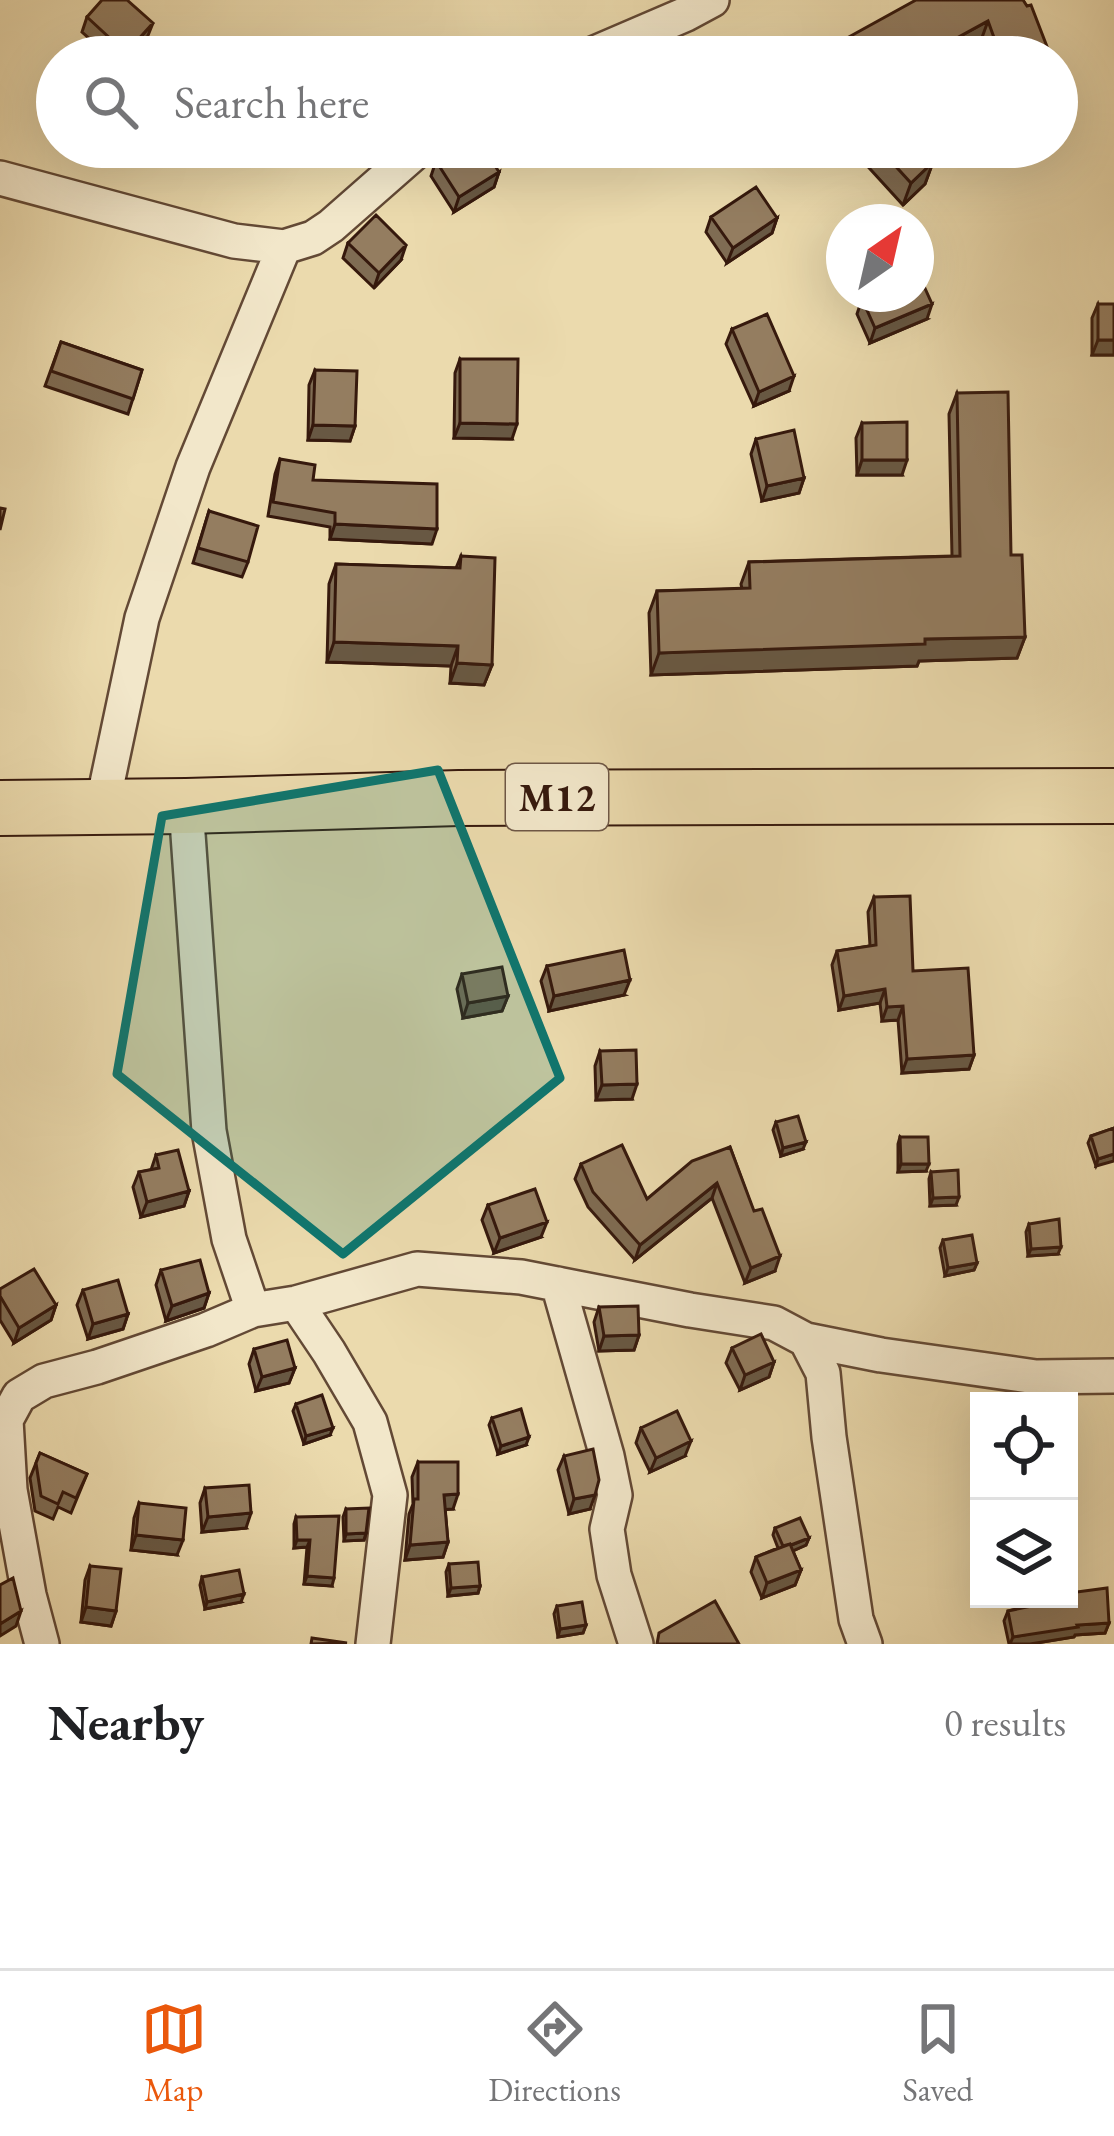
<!DOCTYPE html>
<html lang="en">
<head>
<meta charset="utf-8">
<style>
  body { margin:0; font-family:"EB Garamond",serif; background:#f2f2f2; color:#202124 }
  .controls { position:absolute; right:36px; bottom:36px; display:grid; overflow:hidden; border-radius:0px; box-shadow:0 12px 48px #0002 }
  .controls button { width:108px; height:108px; display:grid; place-items:center; padding:0; border:0; border-bottom:3px solid #e0e0e0; background:#fff; color:#202124; font:60px sans-serif }
  .compass { position:absolute; left:826px; top:204px; width:108px; height:108px; border-radius:50%; background:#fff; box-shadow:0 12px 48px #0002; rotate:34deg }
  .list { margin:0; padding:0; list-style:none }
  h2 { display:flex; justify-content:space-between; align-items:center; height:156px; margin:0; padding:0 48px; font-size:51px }
  h2 small { font-size:39px; font-weight:400; color:#757577 }
  .icon { flex:none; width:66px; height:66px; fill:none; stroke:currentColor; stroke-width:2; stroke-linecap:round; stroke-linejoin:round }
  .map { position:relative; flex:none; width:1114px; height:1644px; overflow:hidden }
  .search { position:absolute; background:#fff; box-shadow:0 12px 48px #0002; left:36px; right:36px; top:36px; height:132px; display:flex; align-items:center; gap:30px; box-sizing:border-box; padding:0 42px; border-radius:66px; color:#757577; font-size:45px }
  .sheet { height:324px; background:#fff }
  nav { display:flex; justify-content:space-around; align-items:center; box-sizing:border-box; height:168px; border-top:3px solid #e0e0e0; background:#fff; font-size:33px; color:#757577 }
  nav a { display:grid; justify-items:center; gap:6px }
  nav .on { color:#ea580c }
  .map>svg:first-child { display:block }
  .lines { fill:none; stroke-linecap:round; stroke-linejoin:round }
  .minor-casing { stroke:#634935; stroke-width:38 }
  .trunk-casing { stroke:#36190d; stroke-width:58 }
  .minor { stroke:#f2e7ca; stroke-width:33 }
  .trunk { stroke:#ebdaad; stroke-width:54 }
  .wall { fill:#7f6c53; stroke:#36190d; stroke-width:3 }
  .shaded-wall { fill:#685843; stroke:#36190d; stroke-width:3 }
  .building { fill:#947d60; stroke:#36190d; stroke-width:3 }
  .marked { fill:#0f766e; fill-opacity:0.2; stroke:#0f766e; stroke-width:9; stroke-linejoin:round }
  .labels { text-anchor:middle; dominant-baseline:central; stroke-width:9; stroke-linejoin:round; paint-order:stroke }
  .shield { fill:#f2e7ca; stroke:#6e5746; stroke-width:3 }
  .shield-label { font-size:39px; font-weight:bold; fill:#36190d }
</style>
</head>
<body>
<div class="map">
<svg width="1114" height="1644" viewBox="0 0 1114 1644">
  <rect width="100%" height="100%" fill="#ebdaad"/>
  <filter id="stains"><feTurbulence type="fractalNoise" baseFrequency=".00167" numOctaves="4"/><feColorMatrix values="0 0 0 0 .2 0 0 0 0 .09 0 0 0 0 .02 0 0 0 .5 -.17"/></filter>
  <radialGradient id="worn" r=".72"><stop offset=".6" stop-color="#630" stop-opacity="0"/><stop offset="1" stop-color="#630" stop-opacity=".3"/></radialGradient>
  <g class="lines">
    <defs>
      <path id="minor" d="M 586,57 L 686,14 L 712,0
        M 0,178 L 234,241 L 284,247 L 313,238 L 331,226 L 421,147
        M 186,806 L 209,1131 L 229,1239 L 253,1310 L 296,1303 L 417,1269 L 521,1277 L 690,1310 L 774,1323 L 806,1340 L 823,1373 L 829,1437 L 856,1619 L 865,1644
        M 102,807 L 142,618 L 193,467 L 284,247
        M 558,1284 L 607,1456 L 615,1495 L 607,1529 L 614,1575 L 636,1644
        M 296,1303 L 329,1352 L 370,1422 L 390,1495 L 373,1644
        M 806,1340 L 881,1355 L 1036,1377 L 1114,1376
        M 42,1644 L 29,1595 L 10,1490 L 6,1420 L 19,1396 L 44,1381 L 97,1367 L 206,1330 L 253,1310"/>
      <path id="trunk" d="M 0,808 L 186,806 L 459,798 L 1114,796"/>
    </defs>
    <use href="#minor" class="minor-casing"/>
    <use href="#trunk" class="trunk-casing"/>
    <use href="#minor" class="minor"/>
    <use href="#trunk" class="trunk"/>
  </g>
  <path class="wall" d="M 1023,0 L 1051,57 L 985,57 L 980,43 L 954,57 L 840,57 L 847,38 Z
    M 87,17 L 147,38 L 130,57 L 110,57 L 82,32 Z
    M 850,147 L 919,147 L 933,162 L 925,184 L 903,205 Z
    M 436,161 L 499,172 L 494,187 L 454,212 L 431,176 Z
    M 711,217 L 777,218 L 772,233 L 727,263 L 706,232 Z
    M 348,243 L 401,260 L 374,288 L 343,258 Z
    M 862,299 L 927,319 L 870,343 L 857,314 Z
    M 1098,304 L 1114,355 L 1092,355 L 1092,318 Z
    M 732,329 L 789,391 L 754,406 L 726,344 Z
    M 61,342 L 142,370 L 128,414 L 45,386 Z
    M 460,359 L 512,439 L 454,438 L 455,373 Z
    M 315,370 L 355,426 L 350,441 L 308,440 L 309,385 Z
    M 957,393 L 1011,555 L 1025,637 L 1017,658 L 919,661 L 917,666 L 651,675 L 649,613 L 657,591 L 742,589 L 741,584 L 749,562 L 952,556 L 949,414 Z
    M 862,423 L 902,475 L 857,475 L 856,438 Z
    M 756,439 L 804,478 L 799,493 L 762,501 L 751,454 Z
    M 280,459 L 313,480 L 432,544 L 330,539 L 330,527 L 268,516 L 275,474 Z
    M 209,511 L 248,562 L 242,577 L 193,563 Z
    M 461,556 L 492,665 L 484,685 L 450,683 L 451,666 L 327,662 L 329,584 L 336,564 L 456,568 Z
    M 874,897 L 913,971 L 974,1055 L 969,1069 L 902,1073 L 898,1020 L 882,1021 L 880,1003 L 839,1010 L 832,965 L 837,951 L 870,946 L 868,912 Z
    M 547,966 L 624,995 L 549,1011 L 541,981 Z
    M 462,974 L 508,996 L 502,1011 L 463,1018 L 457,989 Z
    M 600,1051 L 632,1099 L 596,1100 L 595,1066 Z
    M 776,1122 L 803,1149 L 781,1156 L 773,1130 Z
    M 1114,1128 L 1096,1166 L 1088,1143 L 1091,1136 Z
    M 900,1137 L 926,1171 L 898,1172 L 898,1144 Z
    M 730,1147 L 775,1271 L 745,1283 L 712,1198 L 635,1260 L 588,1207 L 575,1179 L 581,1164 L 647,1199 Z
    M 156,1155 L 189,1191 L 184,1206 L 141,1217 L 133,1187 L 139,1172 L 151,1170 Z
    M 931,1172 L 956,1205 L 930,1206 L 929,1179 Z
    M 488,1205 L 541,1237 L 494,1253 L 482,1220 Z
    M 1029,1224 L 1058,1254 L 1028,1256 L 1026,1232 Z
    M 943,1240 L 977,1263 L 974,1270 L 945,1276 L 940,1248 Z
    M 161,1270 L 209,1293 L 204,1308 L 166,1321 L 156,1285 Z
    M 0,1289 L 56,1305 L 51,1320 L 14,1343 L 0,1320 Z
    M 83,1290 L 128,1314 L 123,1329 L 88,1339 L 77,1305 Z
    M 599,1307 L 639,1335 L 634,1350 L 599,1351 L 594,1322 Z
    M 732,1348 L 774,1362 L 769,1377 L 740,1390 L 726,1363 Z
    M 254,1349 L 295,1368 L 289,1383 L 256,1391 L 249,1364 Z
    M 296,1404 L 330,1435 L 304,1444 L 293,1411 Z
    M 492,1418 L 526,1445 L 498,1454 L 489,1425 Z
    M 641,1428 L 685,1456 L 650,1472 L 636,1443 Z
    M 40,1453 L 87,1474 L 71,1513 L 58,1507 L 53,1519 L 35,1511 L 30,1478 Z
    M 564,1456 L 590,1509 L 569,1514 L 558,1470 Z
    M 418,1462 L 453,1509 L 445,1509 L 448,1542 L 443,1557 L 405,1560 L 409,1514 L 413,1504 L 412,1477 Z
    M 205,1488 L 246,1528 L 202,1532 L 200,1503 Z
    M 139,1503 L 177,1555 L 131,1550 L 134,1518 Z
    M 346,1509 L 366,1533 L 364,1540 L 344,1541 L 343,1517 Z
    M 296,1517 L 332,1586 L 304,1584 L 307,1547 L 294,1548 L 294,1524 Z
    M 775,1528 L 809,1538 L 806,1545 L 793,1551 L 801,1570 L 795,1585 L 762,1598 L 751,1572 L 756,1557 L 778,1548 L 773,1535 Z
    M 449,1564 L 480,1586 L 478,1593 L 448,1596 L 446,1572 Z
    M 90,1566 L 116,1611 L 111,1626 L 81,1622 L 85,1580 Z
    M 202,1577 L 241,1602 L 205,1609 L 200,1585 Z
    M 1043,1599 L 1069,1599 L 1109,1623 L 1105,1633 L 1075,1635 L 1074,1637 L 1030,1644 L 1009,1644 L 1004,1621 L 1008,1611 L 1041,1604 Z
    M 557,1606 L 586,1625 L 583,1633 L 558,1637 L 554,1614 Z"/>
  <path class="shaded-wall" d="M 988,21 L 980,43 L 954,57 L 922,57 Z
    M 153,23 L 147,38 L 130,57 L 125,57 L 126,53 Z
    M 933,162 L 925,184 L 903,205 L 911,183 Z
    M 499,172 L 494,187 L 454,212 L 459,197 Z
    M 777,218 L 772,233 L 727,263 L 733,248 Z
    M 406,245 L 401,260 L 374,288 L 379,273 Z
    M 932,304 L 927,319 L 870,343 L 875,328 Z
    M 1098,340 L 1114,340 L 1114,355 L 1092,355 Z
    M 794,376 L 789,391 L 754,406 L 759,392 Z
    M 460,423 L 517,424 L 512,439 L 454,438 Z
    M 313,425 L 355,426 L 350,441 L 308,440 Z
    M 862,460 L 907,460 L 902,475 L 857,475 Z
    M 804,478 L 799,493 L 762,501 L 767,486 Z
    M 335,524 L 437,529 L 432,544 L 330,539 Z
    M 1025,637 L 1017,658 L 919,661 L 917,666 L 651,675 L 659,653 L 925,639 Z
    M 334,642 L 458,646 L 451,666 L 327,662 Z
    M 457,663 L 492,665 L 484,685 L 450,683 Z
    M 630,980 L 624,995 L 549,1011 L 554,996 Z
    M 885,989 L 880,1003 L 839,1010 L 844,996 Z
    M 508,996 L 502,1011 L 463,1018 L 468,1003 Z
    M 903,1006 L 898,1020 L 882,1021 L 887,1007 Z
    M 974,1055 L 969,1069 L 902,1073 L 907,1059 Z
    M 637,1084 L 632,1099 L 596,1100 L 602,1085 Z
    M 806,1142 L 803,1149 L 781,1156 L 783,1148 Z
    M 1114,1154 L 1114,1161 L 1096,1166 L 1098,1159 Z
    M 901,1164 L 929,1164 L 926,1171 L 898,1172 Z
    M 717,1183 L 712,1198 L 635,1260 L 640,1245 Z
    M 189,1191 L 184,1206 L 141,1217 L 147,1202 Z
    M 959,1197 L 956,1205 L 930,1206 L 933,1198 Z
    M 547,1222 L 541,1237 L 494,1253 L 500,1238 Z
    M 1061,1247 L 1058,1254 L 1028,1256 L 1031,1249 Z
    M 780,1256 L 775,1271 L 745,1283 L 751,1268 Z
    M 977,1263 L 974,1270 L 945,1276 L 948,1268 Z
    M 209,1293 L 204,1308 L 166,1321 L 172,1306 Z
    M 56,1305 L 51,1320 L 14,1343 L 19,1328 Z
    M 128,1314 L 123,1329 L 88,1339 L 93,1324 Z
    M 639,1335 L 634,1350 L 599,1351 L 604,1336 Z
    M 774,1362 L 769,1377 L 740,1390 L 745,1375 Z
    M 295,1368 L 289,1383 L 256,1391 L 262,1377 Z
    M 333,1428 L 330,1435 L 304,1444 L 306,1436 Z
    M 529,1437 L 526,1445 L 498,1454 L 501,1446 Z
    M 691,1441 L 685,1456 L 650,1472 L 656,1458 Z
    M 458,1494 L 453,1509 L 438,1510 L 444,1495 Z
    M 595,1495 L 590,1509 L 569,1514 L 574,1499 Z
    M 251,1513 L 246,1528 L 202,1532 L 208,1517 Z
    M 366,1533 L 364,1540 L 344,1541 L 346,1534 Z
    M 136,1535 L 183,1540 L 177,1555 L 131,1550 Z
    M 809,1538 L 806,1545 L 781,1556 L 784,1548 Z
    M 297,1540 L 310,1540 L 307,1547 L 294,1548 Z
    M 448,1542 L 443,1557 L 405,1560 L 410,1545 Z
    M 801,1570 L 795,1585 L 762,1598 L 767,1583 Z
    M 307,1576 L 334,1578 L 332,1586 L 304,1584 Z
    M 480,1586 L 478,1593 L 448,1596 L 451,1588 Z
    M 244,1594 L 241,1602 L 205,1609 L 207,1602 Z
    M 86,1607 L 116,1611 L 111,1626 L 81,1622 Z
    M 21,1611 L 16,1626 L 0,1636 L 0,1624 Z
    M 1109,1623 L 1105,1633 L 1075,1635 L 1074,1637 L 1030,1644 L 1010,1644 L 1013,1637 L 1077,1625 Z
    M 586,1625 L 583,1633 L 558,1637 L 560,1629 Z"/>
  <path class="building" d="M 102,0 L 127,0 L 153,23 L 126,53 L 87,17 Z
    M 916,0 L 1023,0 L 1027,6 L 1031,5 L 1051,57 L 1001,57 L 988,21 L 922,57 L 858,57 L 847,38 Z
    M 298,45 L 318,57 L 291,57 Z
    M 1057,73 L 1063,89 L 1057,92 Z
    M 459,147 L 483,147 L 499,172 L 459,197 L 436,161 Z
    M 878,147 L 919,147 L 933,162 L 911,183 Z
    M 756,187 L 777,218 L 733,248 L 711,217 Z
    M 376,215 L 406,245 L 379,273 L 348,243 Z
    M 919,275 L 932,304 L 875,328 L 862,299 L 874,294 L 916,294 L 916,276 Z
    M 1098,304 L 1114,304 L 1114,340 L 1098,340 Z
    M 767,314 L 794,376 L 759,392 L 732,329 Z
    M 61,342 L 142,370 L 133,399 L 51,371 Z
    M 460,359 L 518,359 L 517,424 L 460,423 Z
    M 315,370 L 357,371 L 355,426 L 313,425 Z
    M 1008,392 L 1011,555 L 1022,555 L 1025,637 L 925,639 L 925,644 L 659,653 L 657,591 L 750,588 L 749,562 L 960,556 L 957,393 Z
    M 907,422 L 907,460 L 862,460 L 862,423 Z
    M 794,430 L 804,478 L 767,486 L 756,439 Z
    M 280,459 L 315,465 L 313,480 L 437,484 L 437,529 L 335,524 L 335,513 L 273,502 Z
    M 0,508 L 5,509 L 0,530 Z
    M 209,511 L 258,526 L 248,562 L 198,548 Z
    M 461,556 L 495,558 L 492,665 L 457,663 L 458,646 L 334,642 L 336,564 L 460,568 Z
    M 910,896 L 913,971 L 968,968 L 974,1055 L 907,1059 L 903,1006 L 887,1007 L 885,989 L 844,996 L 837,951 L 876,945 L 874,897 Z
    M 624,950 L 630,980 L 554,996 L 547,966 Z
    M 502,967 L 508,996 L 468,1003 L 462,974 Z
    M 636,1050 L 637,1084 L 602,1085 L 600,1051 Z
    M 798,1116 L 806,1142 L 783,1148 L 776,1122 Z
    M 1114,1128 L 1114,1154 L 1098,1159 L 1091,1136 Z
    M 900,1137 L 928,1137 L 929,1164 L 901,1164 Z
    M 622,1145 L 647,1199 L 692,1161 L 730,1147 L 754,1211 L 762,1209 L 780,1256 L 751,1268 L 717,1183 L 640,1245 L 593,1192 L 581,1164 Z
    M 178,1150 L 189,1191 L 147,1202 L 139,1172 L 159,1168 L 156,1155 Z
    M 958,1170 L 959,1197 L 933,1198 L 931,1172 Z
    M 535,1189 L 547,1222 L 500,1238 L 488,1205 Z
    M 1059,1219 L 1061,1247 L 1031,1249 L 1029,1224 Z
    M 972,1235 L 977,1263 L 948,1268 L 943,1240 Z
    M 200,1260 L 209,1293 L 172,1306 L 161,1270 Z
    M 34,1269 L 56,1305 L 19,1328 L 0,1296 L 0,1289 Z
    M 118,1280 L 128,1314 L 93,1324 L 83,1290 Z
    M 638,1306 L 639,1335 L 604,1336 L 599,1307 Z
    M 761,1334 L 774,1362 L 745,1375 L 732,1348 Z
    M 287,1340 L 295,1368 L 262,1377 L 254,1349 Z
    M 322,1395 L 333,1428 L 306,1436 L 296,1404 Z
    M 521,1409 L 529,1437 L 501,1446 L 492,1418 Z
    M 677,1411 L 691,1441 L 656,1458 L 641,1428 Z
    M 593,1449 L 599,1480 L 595,1495 L 574,1499 L 564,1456 Z
    M 40,1453 L 87,1474 L 76,1498 L 63,1492 L 58,1504 L 41,1496 L 36,1463 Z
    M 418,1462 L 458,1462 L 458,1494 L 444,1495 L 448,1542 L 410,1545 L 414,1499 L 418,1499 Z
    M 249,1485 L 251,1513 L 208,1517 L 205,1488 Z
    M 139,1503 L 186,1508 L 183,1540 L 136,1535 Z
    M 369,1508 L 366,1533 L 346,1534 L 346,1509 Z
    M 339,1516 L 334,1578 L 307,1576 L 310,1540 L 297,1540 L 296,1517 Z
    M 800,1518 L 809,1538 L 791,1545 L 790,1544 L 783,1546 L 775,1528 Z
    M 790,1544 L 801,1570 L 767,1583 L 756,1557 Z
    M 478,1562 L 480,1586 L 451,1588 L 449,1564 Z
    M 90,1566 L 121,1569 L 116,1611 L 86,1607 Z
    M 239,1570 L 244,1594 L 207,1602 L 202,1577 Z
    M 13,1578 L 21,1611 L 0,1624 L 0,1585 Z
    M 1107,1588 L 1109,1623 L 1077,1625 L 1078,1627 L 1013,1637 L 1008,1611 L 1046,1603 L 1045,1599 L 1069,1599 L 1069,1593 Z
    M 715,1601 L 739,1644 L 657,1644 L 659,1633 Z
    M 582,1602 L 586,1625 L 560,1629 L 557,1606 Z
    M 312,1638 L 347,1643 L 311,1644 Z"/>
  <path class="marked" d="M 438,770 L 560,1078 L 343,1254 L 117,1074 L 162,816 Z"/>
  <g class="labels">
    <rect class="shield" x="506" y="764" width="102" height="66" rx="9"/>
    <g class="shield-label">
      <text x="557" y="797">M12</text>
    </g>
  </g>
  <rect width="100%" height="100%" filter="url(#stains)"/>
  <rect width="100%" height="100%" fill="url(#worn)"/>
</svg>
<div class="controls">
<button><svg class="icon" aria-label="locate" viewBox="0 0 24 24"><circle cx="12" cy="12" r="6"/><path d="M12 2v4M12 18v4M2 12h4M18 12h4"/></svg></button>
<button><svg class="icon" aria-label="layers" viewBox="0 0 24 24"><path d="M12 4l9 5-9 5-9-5zM3 14l9 5 9-5"/></svg></button>
</div>
<svg class="compass" viewBox="-18 -18 36 36"><path d="M0-13l5 13h-10z" fill="#e53935"/><path d="M0 13l5-13h-10z" fill="#757577"/></svg>
<div class="search"><svg class="icon" aria-label="search" viewBox="0 0 24 24"><circle cx="10" cy="10" r="6"/><path d="M15 15l6 6"/></svg>Search here</div>
</div>
<section class="sheet">
<h2>Nearby<small>0 results</small></h2>
<ul class="list">
</ul>
</section>
<nav>
<a class="on"><svg class="icon" aria-label="map" viewBox="0 0 24 24"><path d="M3 6l6-2 6 2 6-2v14l-6 2-6-2-6 2zM9 4v14M15 6v14"/></svg>Map</a>
<a><svg class="icon" aria-label="directions" viewBox="0 0 24 24"><path d="M12 3l9 9-9 9-9-9zM9 14v-3h6M13 9l2 2-2 2"/></svg>Directions</a>
<a><svg class="icon" aria-label="saved" viewBox="0 0 24 24"><path d="M7 4h10v16l-5-4-5 4z"/></svg>Saved</a>
</nav>
</body>
</html>
